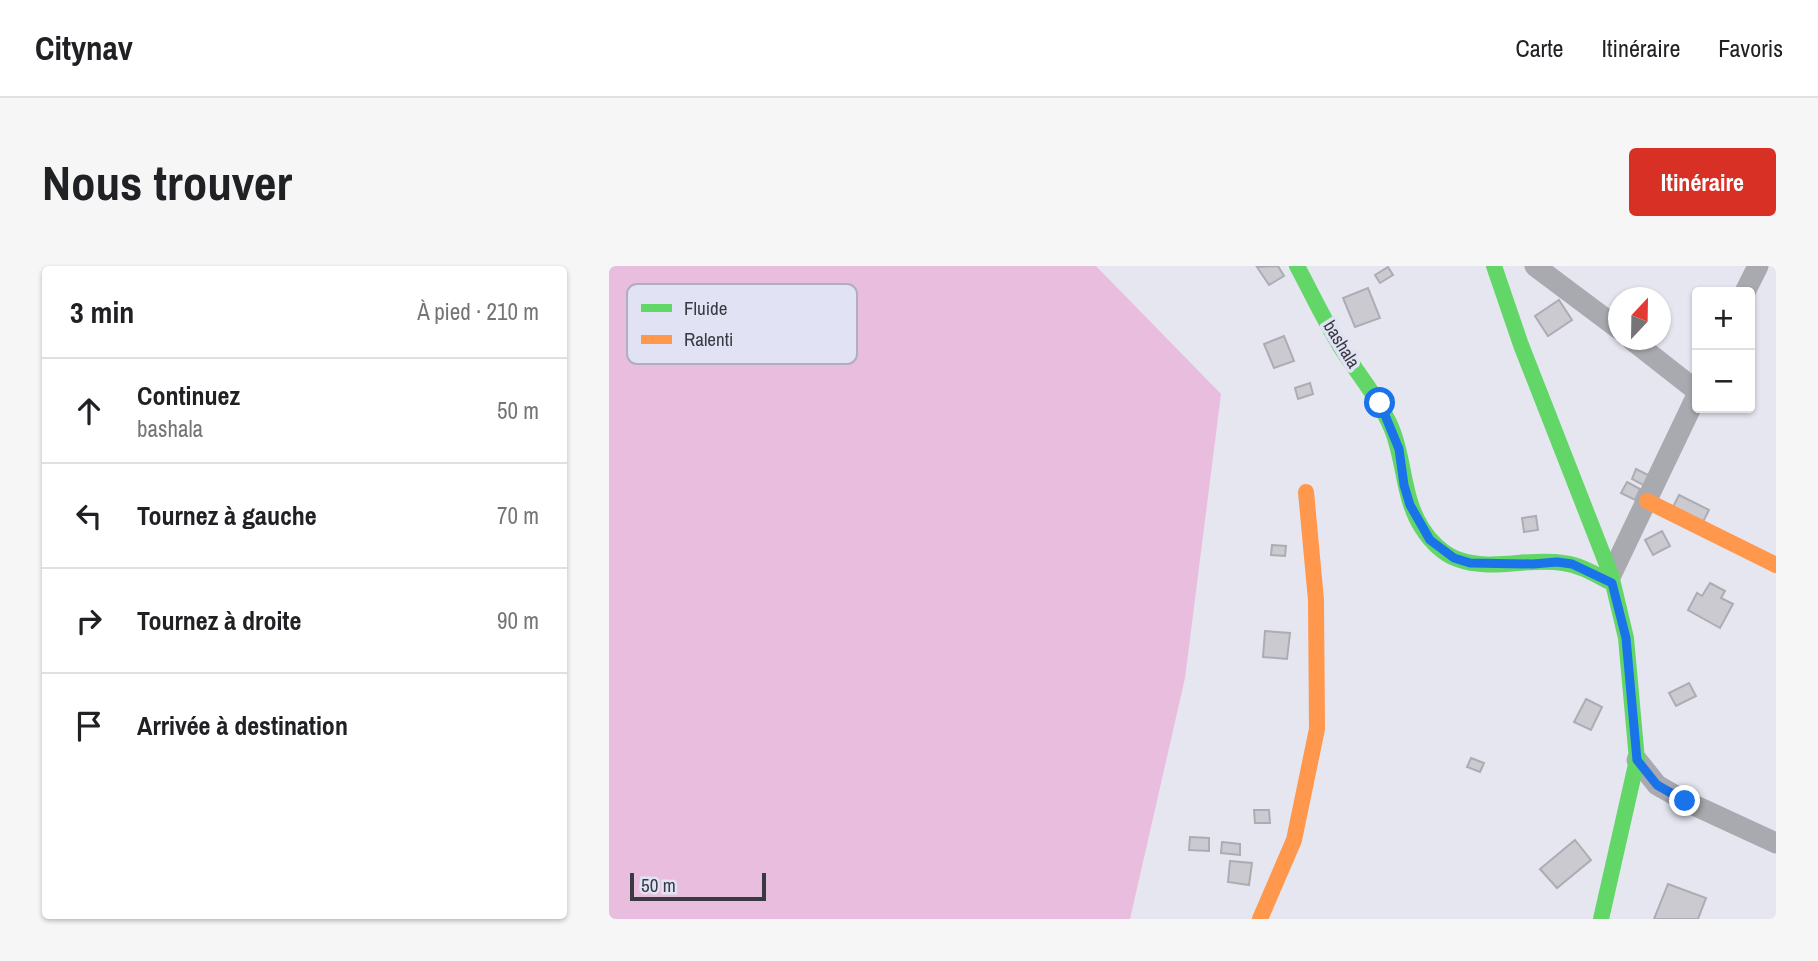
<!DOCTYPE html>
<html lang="fr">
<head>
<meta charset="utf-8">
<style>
  body { margin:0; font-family:"Archivo Narrow",sans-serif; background:#f6f6f6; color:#202124 }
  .controls { position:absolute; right:21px; top:21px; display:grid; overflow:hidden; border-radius:7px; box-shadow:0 2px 5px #0004 }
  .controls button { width:63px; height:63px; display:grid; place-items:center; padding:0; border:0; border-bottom:2px solid #e0e0e0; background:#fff; color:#202124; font:35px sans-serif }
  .compass { position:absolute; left:999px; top:21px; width:63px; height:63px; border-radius:50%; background:#fff; box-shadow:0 2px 5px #0004; rotate:22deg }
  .scale { position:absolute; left:21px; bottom:18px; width:136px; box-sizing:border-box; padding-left:7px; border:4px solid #393a41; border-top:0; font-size:19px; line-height:24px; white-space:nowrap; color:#393a41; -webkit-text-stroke:5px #e1e3f4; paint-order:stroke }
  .stop { position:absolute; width:21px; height:21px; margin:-16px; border:5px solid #1a73e8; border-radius:50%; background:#fff }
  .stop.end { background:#1a73e8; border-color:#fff; box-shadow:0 2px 7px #0008 }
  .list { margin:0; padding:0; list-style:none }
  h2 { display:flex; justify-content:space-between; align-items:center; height:91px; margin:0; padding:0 28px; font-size:30px }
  h2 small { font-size:23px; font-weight:400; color:#757577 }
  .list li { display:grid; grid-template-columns:46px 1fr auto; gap:21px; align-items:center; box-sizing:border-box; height:105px; padding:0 28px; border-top:2px solid #e0e0e0 }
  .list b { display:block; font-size:26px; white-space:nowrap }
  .list p { margin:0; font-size:23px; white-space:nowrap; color:#757577 }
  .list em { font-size:23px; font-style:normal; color:#757577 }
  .icon { flex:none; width:38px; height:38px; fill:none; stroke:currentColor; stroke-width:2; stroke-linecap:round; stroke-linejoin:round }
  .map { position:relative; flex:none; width:1167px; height:653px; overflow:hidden; border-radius:7px }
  header { display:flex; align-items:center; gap:42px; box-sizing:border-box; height:98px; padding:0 35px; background:#fff; border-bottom:2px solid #e0e0e0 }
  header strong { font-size:33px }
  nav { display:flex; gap:38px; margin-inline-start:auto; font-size:24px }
  .intro { display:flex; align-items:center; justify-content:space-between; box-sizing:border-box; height:168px; padding:0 42px }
  h1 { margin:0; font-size:49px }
  .button { padding:18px 32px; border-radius:7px; background:#d93025; color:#fff; font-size:24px; font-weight:700 }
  main { display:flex; gap:42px; padding:0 42px }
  aside { flex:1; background:#fff; border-radius:7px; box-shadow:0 2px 5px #0004 }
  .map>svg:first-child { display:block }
  .green { fill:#e9bddd }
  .building { fill:#cbcad1; stroke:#adacb3; stroke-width:2 }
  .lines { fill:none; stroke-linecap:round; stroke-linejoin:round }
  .street { stroke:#a9aaaf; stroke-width:21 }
  .fast { stroke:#63d668; stroke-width:16 }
  .slow { stroke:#ff974d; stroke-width:16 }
  .route { stroke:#1a73e8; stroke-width:9 }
  .labels { text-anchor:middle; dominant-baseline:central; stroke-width:7; stroke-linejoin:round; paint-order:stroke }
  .street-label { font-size:18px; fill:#393a41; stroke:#e1e3f4 }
  .key { fill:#e1e3f4; stroke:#afb0be; stroke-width:2 }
  .key-label { font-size:19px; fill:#393a41 }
</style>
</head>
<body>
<header>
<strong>Citynav</strong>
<nav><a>Carte</a><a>Itinéraire</a><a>Favoris</a></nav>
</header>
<div class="intro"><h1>Nous trouver</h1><a class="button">Itinéraire</a></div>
<main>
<aside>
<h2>3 min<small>À pied · 210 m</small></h2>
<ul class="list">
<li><svg class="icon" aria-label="ahead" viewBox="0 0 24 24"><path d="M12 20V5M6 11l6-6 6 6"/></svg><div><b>Continuez</b><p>bashala</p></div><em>50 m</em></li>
<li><svg class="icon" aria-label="left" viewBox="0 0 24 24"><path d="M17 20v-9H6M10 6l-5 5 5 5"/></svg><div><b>Tournez à gauche</b></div><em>70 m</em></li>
<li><svg class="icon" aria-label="right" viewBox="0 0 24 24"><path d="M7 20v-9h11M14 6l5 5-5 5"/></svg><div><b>Tournez à droite</b></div><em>90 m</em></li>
<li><svg class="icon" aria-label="arrive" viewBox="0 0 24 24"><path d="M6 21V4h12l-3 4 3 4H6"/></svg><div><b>Arrivée à destination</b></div></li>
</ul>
</aside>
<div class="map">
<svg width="1167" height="653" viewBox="0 0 1167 653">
  <rect width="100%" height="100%" fill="#e5e6f0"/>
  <path class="green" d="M 0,0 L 487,0 L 612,128 L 576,412 L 521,653 L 0,653 Z"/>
  <path class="building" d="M 669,0 L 675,10 L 660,19 L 648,1 Z
    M 779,1 L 784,9 L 771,17 L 766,9 Z
    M 759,22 L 771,52 L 746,61 L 734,32 Z
    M 950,34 L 963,54 L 939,70 L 926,50 Z
    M 675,70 L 685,95 L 665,102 L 655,78 Z
    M 701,117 L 704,128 L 689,133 L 686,122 Z
    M 1027,203 L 1043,211 L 1038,221 L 1023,213 Z
    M 1018,216 L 1031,223 L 1026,234 L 1012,227 Z
    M 1070,229 L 1100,244 L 1094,256 L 1064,241 Z
    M 927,250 L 929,264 L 915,266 L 913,252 Z
    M 1053,265 L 1061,280 L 1044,289 L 1036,274 Z
    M 663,279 L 677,280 L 676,290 L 662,289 Z
    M 1101,317 L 1116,325 L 1112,332 L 1124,338 L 1111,362 L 1079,344 L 1088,327 L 1093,330 Z
    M 656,365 L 681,367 L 678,393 L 654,391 Z
    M 1080,417 L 1087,430 L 1067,440 L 1060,427 Z
    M 977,433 L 993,441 L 982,464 L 965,456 Z
    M 862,492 L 875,497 L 871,506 L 858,501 Z
    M 645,544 L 660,544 L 661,557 L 646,557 Z
    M 581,571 L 600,572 L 600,585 L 580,584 Z
    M 966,574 L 982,594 L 948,622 L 931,603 Z
    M 613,576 L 631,578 L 631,589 L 612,587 Z
    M 621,595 L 643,597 L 640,619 L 619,616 Z
    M 1059,618 L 1097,632 L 1089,653 L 1045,653 Z"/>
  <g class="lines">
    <path class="street" d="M 926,0 L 1010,63
      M 1136,26 L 1149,0
      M 1023,74 L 1088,125
      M 1002,309 L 1088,129
      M 1028,494 L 1048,519 L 1076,535 L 1167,577"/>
    <path class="fast" d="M 688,0 C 702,26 715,54 731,80 C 748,107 769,131 782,161 C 796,193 793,231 813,262 C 821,275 834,288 848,293 C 883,306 919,291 954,297 C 972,299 987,309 1003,317
      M 885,0 L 912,79 L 1002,309 L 1017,372 L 1028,494 L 992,653"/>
    <path class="slow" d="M 1038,235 L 1167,299
      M 651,653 L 685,574 L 708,463 L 707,334 L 697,226"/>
  </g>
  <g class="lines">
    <path class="route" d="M 771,137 L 790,183 L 795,219 L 801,239 L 821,274 L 845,292 L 861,297 L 924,298 L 948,296 L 963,298 L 1003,317 L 1017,372 L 1028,494 L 1048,519 L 1076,535"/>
  </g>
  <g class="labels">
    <g class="street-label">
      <text transform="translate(733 78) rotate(58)">bashala</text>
    </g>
  </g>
  <rect x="18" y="18" width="230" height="80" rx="10" class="key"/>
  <rect x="32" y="38" width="31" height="8" fill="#63d668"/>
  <rect x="32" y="69" width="31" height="9" fill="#ff974d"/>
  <g class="key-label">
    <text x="75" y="49">Fluide</text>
    <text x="75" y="80">Ralenti</text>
  </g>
</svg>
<div class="controls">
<button>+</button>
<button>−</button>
</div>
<svg class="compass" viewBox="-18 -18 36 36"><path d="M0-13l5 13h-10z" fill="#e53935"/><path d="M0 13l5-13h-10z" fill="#757577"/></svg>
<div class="scale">50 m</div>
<div class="stop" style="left:771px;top:137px"></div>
<div class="stop end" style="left:1076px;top:535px"></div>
</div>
</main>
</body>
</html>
